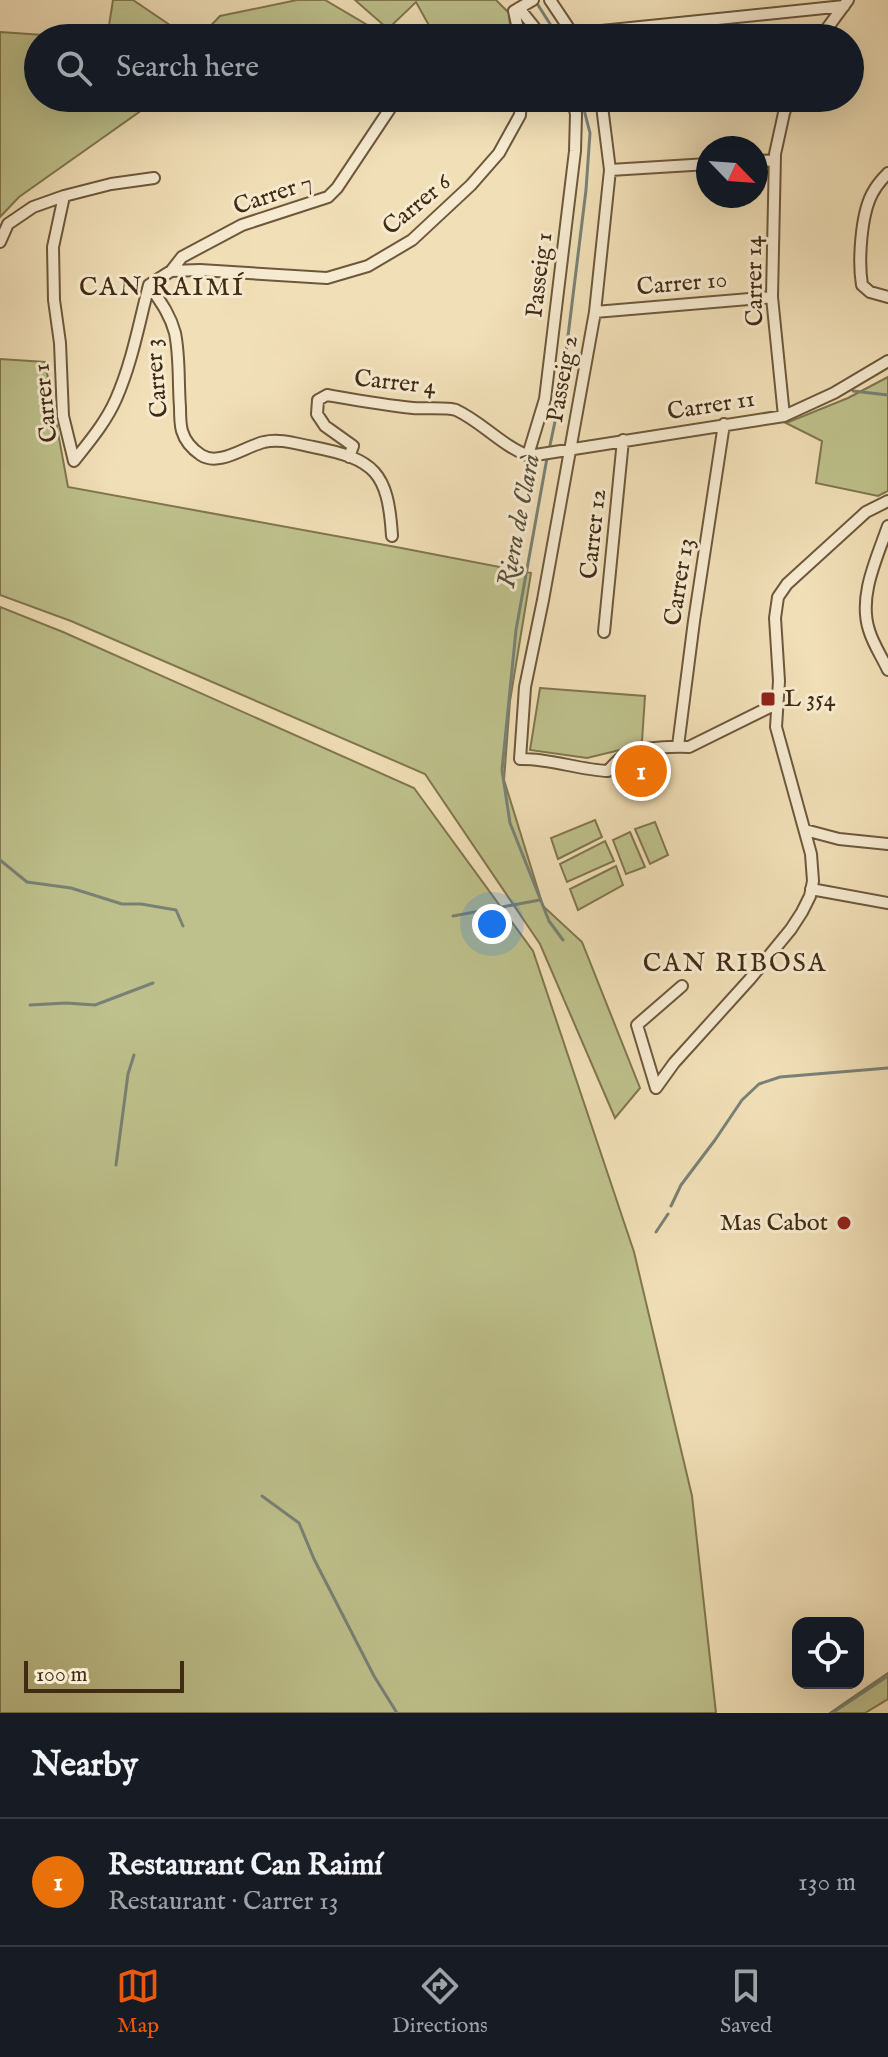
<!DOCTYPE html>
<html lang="en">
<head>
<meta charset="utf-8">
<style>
  body { margin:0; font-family:"IM FELL English",serif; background:#20242c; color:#f1f3f6 }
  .controls { position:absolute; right:24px; bottom:24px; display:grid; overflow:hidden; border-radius:16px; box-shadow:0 8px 32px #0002 }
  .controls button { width:72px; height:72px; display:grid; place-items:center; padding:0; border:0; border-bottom:2px solid #363941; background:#171b24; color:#f1f3f6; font:40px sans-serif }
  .compass { position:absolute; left:696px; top:136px; width:72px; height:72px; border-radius:50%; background:#171b24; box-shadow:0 8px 32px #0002; rotate:115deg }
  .scale { position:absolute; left:24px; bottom:20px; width:160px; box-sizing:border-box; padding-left:8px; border:4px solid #412b12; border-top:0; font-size:22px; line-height:28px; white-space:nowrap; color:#412b12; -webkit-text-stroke:6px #f6ead0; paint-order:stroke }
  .you { position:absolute; left:492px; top:924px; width:28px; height:28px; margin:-20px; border:6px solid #fff; border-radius:50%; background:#1a73e8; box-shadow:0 0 0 12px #1a73e833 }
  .badge { display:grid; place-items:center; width:52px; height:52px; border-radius:50%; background:#ea580c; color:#fff; font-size:26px; font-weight:700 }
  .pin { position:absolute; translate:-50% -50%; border:4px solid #fff; box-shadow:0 2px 8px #0006 }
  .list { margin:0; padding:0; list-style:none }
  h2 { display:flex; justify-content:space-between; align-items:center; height:104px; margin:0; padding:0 32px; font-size:34px }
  h2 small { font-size:26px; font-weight:400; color:#9ea1a6 }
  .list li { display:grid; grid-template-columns:52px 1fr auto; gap:24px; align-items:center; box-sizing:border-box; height:128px; padding:0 32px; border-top:2px solid #363941 }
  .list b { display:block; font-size:30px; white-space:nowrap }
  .list p { margin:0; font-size:26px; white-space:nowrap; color:#9ea1a6 }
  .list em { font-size:26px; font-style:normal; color:#9ea1a6 }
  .icon { flex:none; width:44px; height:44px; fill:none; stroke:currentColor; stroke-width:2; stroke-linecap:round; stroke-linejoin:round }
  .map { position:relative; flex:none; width:888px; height:1713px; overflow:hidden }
  .search { position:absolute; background:#171b24; box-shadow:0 8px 32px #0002; left:24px; right:24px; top:24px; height:88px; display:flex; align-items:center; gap:20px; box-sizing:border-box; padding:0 28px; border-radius:44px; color:#9ea1a6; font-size:30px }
  .sheet { height:232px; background:#171b24 }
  nav { display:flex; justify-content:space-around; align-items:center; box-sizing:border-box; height:112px; border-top:2px solid #363941; background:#171b24; font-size:22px; color:#9ea1a6 }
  nav a { display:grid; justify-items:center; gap:4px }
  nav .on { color:#ea580c }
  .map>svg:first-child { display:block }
  .green { fill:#bec18c; stroke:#80764f; stroke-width:2 }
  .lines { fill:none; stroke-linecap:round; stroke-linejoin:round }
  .stream { stroke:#798176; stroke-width:3 }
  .minor-casing { stroke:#6d583b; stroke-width:14 }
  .minor { stroke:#f6ead0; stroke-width:10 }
  .poi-dot { fill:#8f2418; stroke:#f6ead0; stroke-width:3 }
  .labels { text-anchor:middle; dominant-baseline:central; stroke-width:6; stroke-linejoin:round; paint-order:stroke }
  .street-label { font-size:24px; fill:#412b12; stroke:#f6ead0 }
  .poi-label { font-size:24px; fill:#412b12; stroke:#f6ead0; text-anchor:start }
  .neighbourhood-label { font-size:26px; letter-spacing:2px; fill:#412b12; stroke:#f6ead0 }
  .water-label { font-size:26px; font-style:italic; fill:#584f3c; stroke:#f6ead0 }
</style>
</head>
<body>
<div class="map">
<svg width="888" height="1713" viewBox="0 0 888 1713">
  <rect width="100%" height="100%" fill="#f1dfb7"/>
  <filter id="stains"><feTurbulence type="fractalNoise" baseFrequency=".0025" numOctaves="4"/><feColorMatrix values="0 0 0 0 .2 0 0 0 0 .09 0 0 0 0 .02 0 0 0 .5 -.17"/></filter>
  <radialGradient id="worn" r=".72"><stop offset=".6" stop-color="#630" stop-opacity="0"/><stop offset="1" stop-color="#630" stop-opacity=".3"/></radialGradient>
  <path class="green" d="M 113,0 L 133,0 L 189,38 L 107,38 Z
    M 297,0 L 325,0 L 369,26 L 356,38 L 199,38 L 220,16 Z
    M 355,0 L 496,0 L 509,13 L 511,38 L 436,38 L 416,2 L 388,29 Z
    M 0,32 L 87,38 L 38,38 L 38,98 L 159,98 L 19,197 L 0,217 Z
    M 0,359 L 45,362 L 68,487 L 396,547 L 531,573 L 510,701 L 504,780 L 543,906 L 582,942 L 640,1088 L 615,1118 L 540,944 L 425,774 L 71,621 L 0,595 Z
    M 888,377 L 888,491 L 878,496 L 816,483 L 822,441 L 786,423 L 848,398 Z
    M 0,607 L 63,632 L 414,788 L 533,951 L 634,1252 L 692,1496 L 716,1713 L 0,1713 Z
    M 540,688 L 645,696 L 642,741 L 624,749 L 587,758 L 530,750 Z
    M 595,820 L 602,837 L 558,859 L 551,838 Z
    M 655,822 L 668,855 L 650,864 L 635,829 Z
    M 630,832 L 645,867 L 626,874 L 613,840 Z
    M 605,841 L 614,861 L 567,882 L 560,864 Z
    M 616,866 L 623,885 L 578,910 L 570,889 Z
    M 888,1673 L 888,1699 L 865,1713 L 830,1713 Z"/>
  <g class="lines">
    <path class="stream" d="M 538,5 L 559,38
      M 853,391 L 888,395
      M 549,450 L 561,393 L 586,190 L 590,133 L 581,98
      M 547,458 L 516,630 L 502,770 L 510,823 L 549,921 L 563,940
      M 0,860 L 27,882 L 71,888 L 122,904 L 141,904 L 176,910 L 183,926
      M 453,916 L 540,900
      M 30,1005 L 66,1003 L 95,1005 L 153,983
      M 116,1165 L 128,1074 L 134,1055
      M 671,1206 L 681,1185 L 715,1140 L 742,1100 L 759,1084 L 780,1077 L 888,1068
      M 656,1232 L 668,1214
      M 262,1496 L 299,1523 L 314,1559 L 374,1676 L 397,1713
      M 832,1713 L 888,1676"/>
    <defs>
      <path id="minor" d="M 550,0 L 574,36
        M 519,8 L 543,38
        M 382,31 L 388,38
        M 572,34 L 844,6
        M 520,38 L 514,11 L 533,0
        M 820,38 L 848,0
        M 601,98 L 610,170 L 595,312 L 543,600 L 525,687 L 520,759 C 549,758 579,770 608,771 C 613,765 620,757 628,753 C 638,748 677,746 689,747 L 776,704
        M 756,161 L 775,160
        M 610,170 L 708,164
        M 888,173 C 882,179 876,186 872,194 C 861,215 858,261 862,285 L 870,292 L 888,297
        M 64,196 L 53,247 L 54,300 L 60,343 L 63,416 L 74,461 C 89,442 106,422 116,399 C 132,363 139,323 149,285
        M 0,242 L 8,224 L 33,207 L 64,196 L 111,184 L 154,178
        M 171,271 L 182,257 L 242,225 L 328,197 L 337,188 L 397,98
        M 149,285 L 171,271 L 200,270 L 327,278 L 368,266 L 412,240 L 471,185 L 499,153 L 520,115 L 521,98
        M 149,285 C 160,301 170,314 175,333 C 180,358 178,382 180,407 C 180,415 180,424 182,431 C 185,441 192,449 201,455 C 219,467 246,446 264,442 C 280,438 297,444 313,447 C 375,459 388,472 392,536
        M 595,312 L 772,297
        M 784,416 L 772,297 L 775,154 L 784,113 L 789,98
        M 528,455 L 545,399 L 563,250 L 575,151 L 576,114 L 572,98
        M 349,457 L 353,446 L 325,426 L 317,414 L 318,400 L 327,395 C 356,400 384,405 413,408 C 423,409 448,407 456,410 C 482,422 502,446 529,456 L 784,416 L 834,393 L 888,361
        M 888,526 C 877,558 858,596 869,630 C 873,644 882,657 888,670
        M 604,632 L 623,440
        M 678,746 L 694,621 L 724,424
        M 805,830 L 839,839 L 888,844
        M 811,889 L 888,903
        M 656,1088 L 674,1063 L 750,979 L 791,929 L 802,912 L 810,896 L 813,881 L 811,854 L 776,727 L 779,681 L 775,618 L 778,597 L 787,584 L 866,512 L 888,501
        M 656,1088 L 637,1025 L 682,986"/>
    </defs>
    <use href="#minor" class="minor-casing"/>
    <use href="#minor" class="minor"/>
  </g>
  <g class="poi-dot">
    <rect x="760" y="691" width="16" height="16" rx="4"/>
    <circle cx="844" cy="1223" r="8"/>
  </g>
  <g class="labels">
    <g class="street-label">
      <text transform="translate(273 195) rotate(-19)">Carrer 7</text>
      <text transform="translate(417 205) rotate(-40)">Carrer 6</text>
      <text transform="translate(540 275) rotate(-83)">Passeig 1</text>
      <text transform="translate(755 281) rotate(-91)">Carrer 14</text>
      <text transform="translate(682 284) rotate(-5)">Carrer 10</text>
      <text transform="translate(157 378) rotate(-95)">Carrer 3</text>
      <text transform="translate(563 379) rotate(-80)">Passeig 2</text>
      <text transform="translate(395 383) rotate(6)">Carrer 4</text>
      <text transform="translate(46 403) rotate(-96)">Carrer 1</text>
      <text transform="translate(711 406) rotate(-9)">Carrer 11</text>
      <text transform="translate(594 534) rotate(-84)">Carrer 12</text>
      <text transform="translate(680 582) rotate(-81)">Carrer 13</text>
    </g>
    <g class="poi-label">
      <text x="784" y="699">L 354</text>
      <text x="828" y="1223" text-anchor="end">Mas Cabot</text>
    </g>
    <g class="neighbourhood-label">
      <text x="162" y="287">CAN RAIMÍ</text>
      <text x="735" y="963">CAN RIBOSA</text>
    </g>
    <g class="water-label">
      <text transform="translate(519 521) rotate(-79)">Riera de Clarà</text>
    </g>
  </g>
  <rect width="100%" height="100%" filter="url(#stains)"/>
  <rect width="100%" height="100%" fill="url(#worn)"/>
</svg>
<div class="controls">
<button><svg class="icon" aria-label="locate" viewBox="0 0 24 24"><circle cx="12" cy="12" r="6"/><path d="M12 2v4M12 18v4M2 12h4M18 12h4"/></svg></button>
</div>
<svg class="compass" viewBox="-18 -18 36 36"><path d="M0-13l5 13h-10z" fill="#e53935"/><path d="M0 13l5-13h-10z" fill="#9ea1a6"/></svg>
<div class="scale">100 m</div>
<div class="you"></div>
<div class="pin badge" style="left:641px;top:771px;background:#e8710a">1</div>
<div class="search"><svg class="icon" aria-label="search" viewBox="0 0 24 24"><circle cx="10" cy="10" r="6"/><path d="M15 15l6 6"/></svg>Search here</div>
</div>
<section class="sheet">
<h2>Nearby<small></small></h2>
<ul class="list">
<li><span class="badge" style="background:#e8710a">1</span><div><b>Restaurant Can Raimí</b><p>Restaurant · Carrer 13</p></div><em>130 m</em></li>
</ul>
</section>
<nav>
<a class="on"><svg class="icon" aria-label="map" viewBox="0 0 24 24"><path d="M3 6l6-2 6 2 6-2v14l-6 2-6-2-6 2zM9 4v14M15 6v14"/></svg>Map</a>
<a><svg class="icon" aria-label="directions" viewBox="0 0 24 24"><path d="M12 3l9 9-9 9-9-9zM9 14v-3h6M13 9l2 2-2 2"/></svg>Directions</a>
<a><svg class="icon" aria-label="saved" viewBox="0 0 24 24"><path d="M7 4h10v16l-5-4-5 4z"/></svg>Saved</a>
</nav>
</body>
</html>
